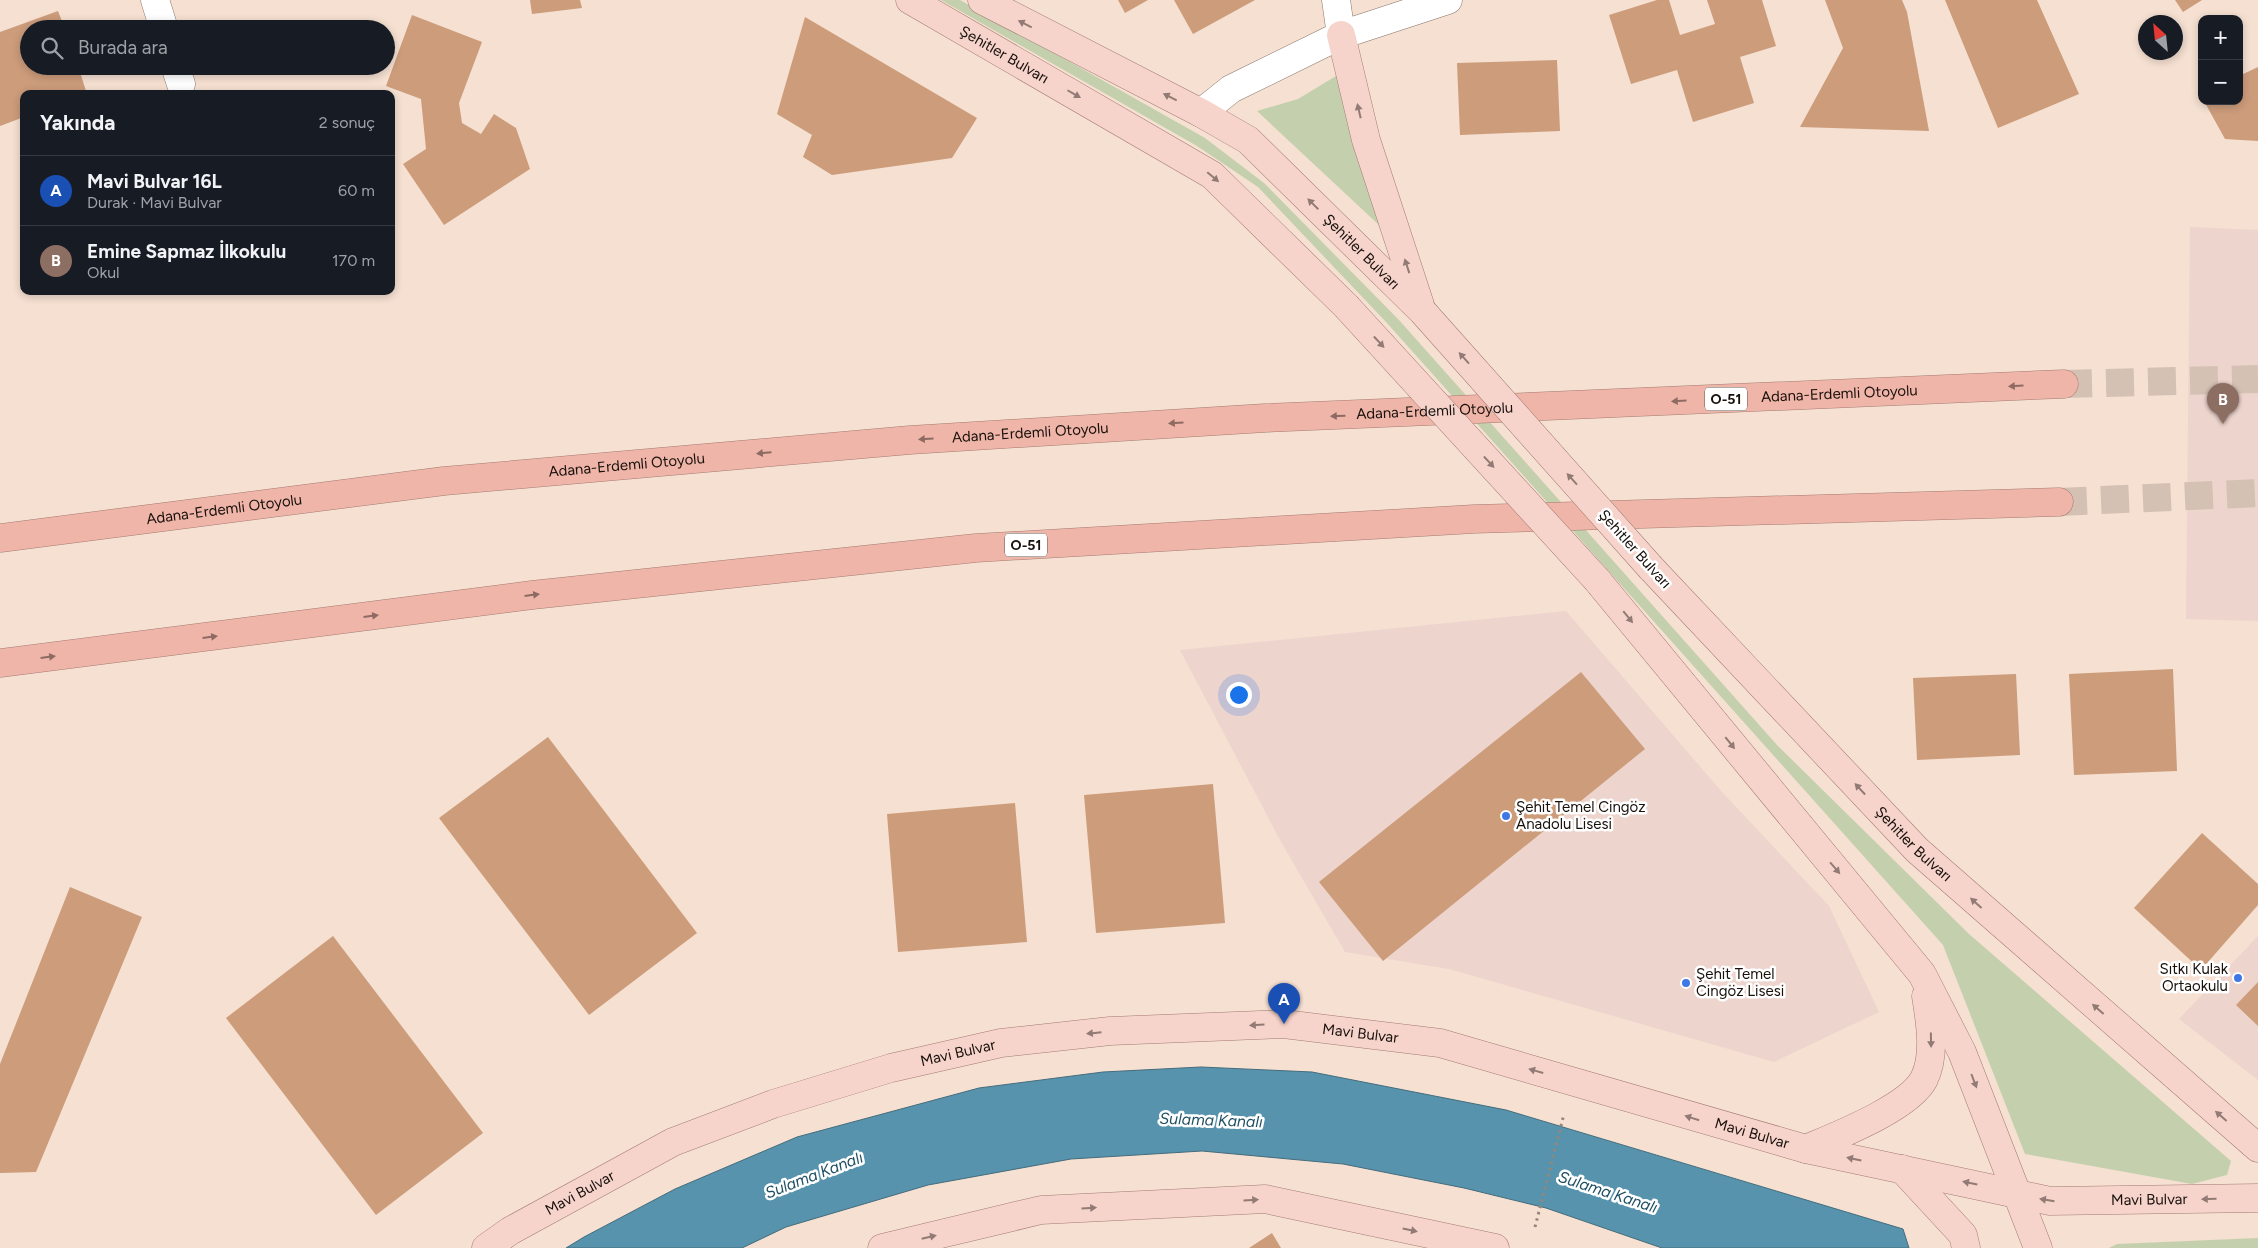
<!DOCTYPE html>
<html lang="tr">
<head>
<meta charset="utf-8">
<style>
  body { margin:0; font-family:Figtree,sans-serif; background:#242831; color:#f1f3f6 }
  .controls { position:absolute; right:15px; top:15px; display:grid; overflow:hidden; border-radius:10px; box-shadow:0 2px 8px #0003 }
  .controls button { width:45px; height:45px; display:grid; place-items:center; padding:0; border:0; border-bottom:1px solid #363941; background:#171b24; color:#f1f3f6; font:25px sans-serif }
  .compass { position:absolute; left:2138px; top:15px; width:45px; height:45px; border-radius:50%; background:#171b24; box-shadow:0 2px 8px #0003; rotate:333deg }
  .you { position:absolute; left:1238px; top:694px; width:18px; height:18px; margin:-12px; border:4px solid #fff; border-radius:50%; background:#1a73e8; box-shadow:0 0 0 8px #1a73e833 }
  .badge { display:grid; place-items:center; width:32px; height:32px; border-radius:50%; background:#b45309; color:#fff; font-size:16px; font-weight:700 }
  .pin { position:absolute; translate:-50% -41px; filter:drop-shadow(0 1px 2px #0008) }
  .pin::after { content:''; position:absolute; top:26px; width:18px; height:15px; background:inherit; clip-path:polygon(0 0,100% 0,50% 100%) }
  .list { margin:0; padding:0; list-style:none }
  h2 { display:flex; justify-content:space-between; align-items:center; height:65px; margin:0; padding:0 20px; font-size:21px }
  h2 small { font-size:16px; font-weight:400; color:#9ea1a6 }
  .list li { display:grid; grid-template-columns:32px 1fr auto; gap:15px; align-items:center; box-sizing:border-box; height:70px; padding:0 20px; border-top:1px solid #363941 }
  .list b { display:block; font-size:19px; white-space:nowrap }
  .list p { margin:0; font-size:16px; white-space:nowrap; color:#9ea1a6 }
  .list em { font-size:16px; font-style:normal; color:#9ea1a6 }
  .icon { flex:none; width:28px; height:28px; fill:none; stroke:currentColor; stroke-width:2; stroke-linecap:round; stroke-linejoin:round }
  .map { position:relative; flex:none; width:2258px; height:1248px; overflow:hidden }
  .search { position:absolute; background:#171b24; box-shadow:0 2px 8px #0003; left:20px; top:20px; width:375px; height:55px; display:flex; align-items:center; gap:12px; box-sizing:border-box; padding:0 18px; border-radius:28px; color:#9ea1a6; font-size:19px }
  .panel { position:absolute; background:#171b24; box-shadow:0 2px 8px #0003; left:20px; top:90px; width:375px; height:205px; border-radius:10px }
  .map>svg:first-child { display:block }
  .education { fill:#edd4cd }
  .green { fill:#c4d0ad }
  .water { fill:#5793ad; stroke:#446c7c }
  .building { fill:#cc9c7b }
  .lines { fill:none; stroke-linecap:round; stroke-linejoin:round }
  .motorway-tunnel { stroke:#d4c1b3; stroke-width:28; stroke-dasharray:28 14; stroke-linecap:butt }
  .minor-casing { stroke:#877467; stroke-width:29 }
  .primary-casing { stroke:#a47b72; stroke-width:29 }
  .motorway-casing { stroke:#a47b72; stroke-width:29 }
  .path { stroke:#95867b; stroke-width:3; stroke-dasharray:2.5 4; stroke-linecap:butt }
  .minor { stroke:#fff; stroke-width:28 }
  .primary { stroke:#f6d3cb; stroke-width:28 }
  .motorway { stroke:#f0b5a9; stroke-width:28 }
  .primary-bridge-casing { stroke:#a47b72; stroke-width:29; stroke-linecap:butt }
  .primary-bridge { stroke:#f6d3cb; stroke-width:28 }
  .oneway { fill:#927b75 }
  .oneway2 { fill:#8e6b62 }
  .poi-dot { fill:#3e77e6; stroke:#fff; stroke-width:2 }
  .labels { text-anchor:middle; dominant-baseline:central; stroke-width:5; stroke-linejoin:round; paint-order:stroke }
  .shield { fill:#fff; stroke:#5d5854; stroke-width:1 }
  .shield-label { font-size:14px; font-weight:bold; fill:#17100b }
  .street-label { font-size:15px; fill:#17100b; stroke:#fff }
  .poi-label { font-size:15px; fill:#17100b; stroke:#fff; text-anchor:start }
  .water-label { font-size:16px; font-style:italic; fill:#1e4f63; stroke:#fff }
</style>
</head>
<body>
<div class="map">
<svg width="2258" height="1248" viewBox="0 0 2258 1248">
  <rect width="100%" height="100%" fill="#f5e0d1"/>
  <path class="education" d="M 2190,227 L 2258,230 L 2258,621 L 2186,619 Z
    M 1566,611 L 1722,792 L 1829,906 L 1879,1012 L 1774,1062 L 1449,969 L 1345,952 L 1280,840 L 1180,650 Z
    M 2258,936 L 2258,1080 L 2179,1019 Z"/>
  <path class="green" d="M 941,0 L 960,0 L 1205,138 L 1264,183 L 1399,320 L 1777,745 L 1969,934 L 2231,1161 L 2227,1175 L 2192,1184 L 2025,1154 L 1943,945 L 1386,322 L 1258,187 L 1197,146 Z
    M 1336,76 L 1379,225 L 1257,111 L 1298,99 Z
    M 2258,1238 L 2258,1248 L 2109,1248 L 2117,1244 Z"/>
  <path class="water" d="M 1201,1067 L 1312,1072 L 1506,1110 L 1903,1229 L 1909,1248 L 1662,1248 L 1546,1208 L 1464,1188 L 1343,1164 L 1202,1151 L 1071,1159 L 928,1185 L 786,1227 L 742,1248 L 566,1248 L 584,1237 L 675,1189 L 797,1137 L 979,1088 L 1103,1072 Z"/>
  <path class="building" d="M 530,0 L 580,0 L 582,8 L 532,14 Z
    M 1118,0 L 1148,0 L 1125,13 Z
    M 1174,0 L 1255,0 L 1193,34 Z
    M 1657,0 L 1669,0 L 1680,35 L 1715,24 L 1707,0 L 1762,0 L 1776,46 L 1740,57 L 1754,103 L 1693,122 L 1677,70 L 1631,84 L 1609,15 Z
    M 1825,0 L 1902,0 L 1907,12 L 1929,131 L 1800,127 L 1843,48 Z
    M 1945,0 L 2037,0 L 2079,94 L 1998,128 Z
    M 2175,0 L 2202,0 L 2183,12 Z
    M 58,11 L 65,29 L 29,29 L 29,66 L 78,66 L 87,94 L 24,94 L 24,117 L 0,126 L 0,32 Z
    M 412,15 L 482,42 L 459,103 L 462,123 L 481,134 L 494,114 L 516,128 L 530,169 L 444,225 L 403,164 L 426,149 L 421,99 L 386,86 Z
    M 805,17 L 977,118 L 952,158 L 832,175 L 803,157 L 812,135 L 777,114 Z
    M 1557,60 L 1560,131 L 1460,135 L 1457,63 Z
    M 2258,67 L 2258,141 L 2225,139 L 2204,101 L 2239,101 L 2239,76 Z
    M 2173,669 L 2177,771 L 2074,775 L 2069,674 Z
    M 1581,672 L 1645,749 L 1383,961 L 1319,882 Z
    M 2016,674 L 2020,755 L 1917,760 L 1913,678 Z
    M 548,737 L 697,933 L 589,1015 L 439,818 Z
    M 1213,784 L 1225,923 L 1096,933 L 1084,795 Z
    M 1015,803 L 1027,942 L 898,952 L 887,814 Z
    M 2202,833 L 2258,884 L 2258,905 L 2201,970 L 2134,908 Z
    M 70,887 L 142,917 L 36,1172 L 0,1173 L 0,1064 Z
    M 333,936 L 483,1133 L 376,1215 L 226,1018 Z
    M 2258,982 L 2258,1026 L 2236,1005 Z
    M 1272,1233 L 1281,1248 L 1249,1248 Z"/>
  <g class="lines">
    <path class="motorway-tunnel" d="M 2064,384 L 2258,379
      M 2059,502 L 2258,493"/>
    <defs>
      <path id="minor" d="M 155,0 L 164,29
        M 1336,0 L 1341,35
        M 175,66 L 181,84
        M 1201,113 L 1231,89 L 1341,35 L 1448,0"/>
      <g id="primary">
        <path id="s1" d="M 910,0 L 1212,175 L 1346,306"/>
        <path id="s2" d="M 982,0 L 1201,113 L 1248,140 L 1423,312"/>
        <path d="M 1341,35 L 1366,140 L 1421,308"/>
        <path id="s3" d="M 1651,568 L 1917,850 L 2258,1148"/>
        <path d="M 1597,580 L 1922,974 L 1962,1052 L 2038,1248"/>
        <path d="M 1806,1149 C 1836,1136 1909,1108 1924,1079 C 1936,1055 1930,1021 1926,996"/>
        <path d="M 1902,1169 L 1963,1235 L 1966,1248"/>
        <path id="s4" d="M 486,1248 L 510,1231 L 673,1142 L 773,1104 L 891,1068 L 1001,1043 L 1110,1031 L 1284,1024 L 1440,1043 L 1806,1149 L 2050,1201 L 2258,1198"/>
        <path d="M 882,1248 L 1041,1210 L 1265,1199 L 1495,1248"/>
      </g>
      <g id="motorway">
        <path id="s5" d="M 0,538 L 444,481 L 910,440 L 1265,418 L 2064,384"/>
        <path d="M 0,663 L 532,595 L 976,548 L 1474,519 L 2059,502"/>
      </g>
    </defs>
    <use href="#minor" class="minor-casing"/>
    <use href="#primary" class="primary-casing"/>
    <use href="#motorway" class="motorway-casing"/>
    <path class="path" d="M 1535,1227 L 1564,1114"/>
    <use href="#minor" class="minor"/>
    <use href="#primary" class="primary"/>
    <use href="#motorway" class="motorway"/>
    <defs>
      <path id="primary-bridge" d="M 1346,306 L 1597,580
        M 1423,312 L 1651,568"/>
    </defs>
    <use href="#primary-bridge" class="primary-bridge-casing"/>
    <use href="#primary-bridge" class="primary-bridge"/>
  </g>
  <defs><path id="oneway-solid" d="M-6-.8H1V-3.2L6.5 0L1 3.2V.8H-6Z" transform="scale(1.25)"/></defs>
  <g class="oneway">
    <use href="#oneway-solid" transform="translate(1025 24) rotate(-153)"/>
    <use href="#oneway-solid" transform="translate(1074 94) rotate(30)"/>
    <use href="#oneway-solid" transform="translate(1170 97) rotate(-153)"/>
    <use href="#oneway-solid" transform="translate(1359 111) rotate(-103)"/>
    <use href="#oneway-solid" transform="translate(1213 177) rotate(40)"/>
    <use href="#oneway-solid" transform="translate(1313 204) rotate(-135)"/>
    <use href="#oneway-solid" transform="translate(1407 266) rotate(-108)"/>
    <use href="#oneway-solid" transform="translate(1379 342) rotate(47)"/>
    <use href="#oneway-solid" transform="translate(1464 358) rotate(-132)"/>
    <use href="#oneway-solid" transform="translate(1489 462) rotate(47)"/>
    <use href="#oneway-solid" transform="translate(1572 479) rotate(-132)"/>
    <use href="#oneway-solid" transform="translate(1628 617) rotate(51)"/>
    <use href="#oneway-solid" transform="translate(1730 743) rotate(51)"/>
    <use href="#oneway-solid" transform="translate(1860 789) rotate(-133)"/>
    <use href="#oneway-solid" transform="translate(1835 868) rotate(49)"/>
    <use href="#oneway-solid" transform="translate(1976 903) rotate(-138)"/>
    <use href="#oneway-solid" transform="translate(2098 1009) rotate(-139)"/>
    <use href="#oneway-solid" transform="translate(1257 1025) rotate(177)"/>
    <use href="#oneway-solid" transform="translate(1094 1033) rotate(174)"/>
    <use href="#oneway-solid" transform="translate(1931 1040) rotate(89)"/>
    <use href="#oneway-solid" transform="translate(1536 1071) rotate(-164)"/>
    <use href="#oneway-solid" transform="translate(1974 1081) rotate(69)"/>
    <use href="#oneway-solid" transform="translate(2221 1116) rotate(-139)"/>
    <use href="#oneway-solid" transform="translate(1692 1118) rotate(-163)"/>
    <use href="#oneway-solid" transform="translate(1854 1159) rotate(-168)"/>
    <use href="#oneway-solid" transform="translate(1970 1183) rotate(-168)"/>
    <use href="#oneway-solid" transform="translate(2209 1199) rotate(179)"/>
    <use href="#oneway-solid" transform="translate(1251 1200) rotate(-3)"/>
    <use href="#oneway-solid" transform="translate(2047 1200) rotate(-171)"/>
    <use href="#oneway-solid" transform="translate(1089 1208) rotate(-3)"/>
    <use href="#oneway-solid" transform="translate(1410 1230) rotate(12)"/>
    <use href="#oneway-solid" transform="translate(929 1237) rotate(-13)"/>
  </g>
  <g class="oneway2">
    <use href="#oneway-solid" transform="translate(2016 386) rotate(177)"/>
    <use href="#oneway-solid" transform="translate(1679 401) rotate(177)"/>
    <use href="#oneway-solid" transform="translate(1338 416) rotate(178)"/>
    <use href="#oneway-solid" transform="translate(1176 423) rotate(176)"/>
    <use href="#oneway-solid" transform="translate(926 439) rotate(176)"/>
    <use href="#oneway-solid" transform="translate(764 453) rotate(175)"/>
    <use href="#oneway-solid" transform="translate(532 595) rotate(-7)"/>
    <use href="#oneway-solid" transform="translate(371 616) rotate(-7)"/>
    <use href="#oneway-solid" transform="translate(210 637) rotate(-7)"/>
    <use href="#oneway-solid" transform="translate(48 657) rotate(-7)"/>
  </g>
  <g class="poi-dot">
    <circle cx="1506" cy="816" r="5"/>
    <circle cx="2238" cy="978" r="5"/>
    <circle cx="1686" cy="983" r="5"/>
  </g>
  <g class="labels">
    <g class="shield">
      <rect x="1705" y="387.5" width="42" height="23" rx="4"/>
      <rect x="1005" y="533.5" width="42" height="23" rx="4"/>
    </g>
    <g class="shield-label">
      <text x="1726" y="399">O-51</text>
      <text x="1026" y="545">O-51</text>
    </g>
    <g class="street-label">
      <text stroke="none"><textPath href="#s1" startOffset="109">Şehitler Bulvarı</textPath></text>
      <text stroke="none"><textPath href="#s2" startOffset="460">Şehitler Bulvarı</textPath></text>
      <text stroke="none"><textPath href="#s5" startOffset="1846">Adana-Erdemli Otoyolu</textPath></text>
      <text stroke="none"><textPath href="#s5" startOffset="1441">Adana-Erdemli Otoyolu</textPath></text>
      <text stroke="none"><textPath href="#s5" startOffset="1036">Adana-Erdemli Otoyolu</textPath></text>
      <text stroke="none"><textPath href="#s5" startOffset="631">Adana-Erdemli Otoyolu</textPath></text>
      <text stroke="none"><textPath href="#s5" startOffset="226">Adana-Erdemli Otoyolu</textPath></text>
      <text transform="translate(1635 549) rotate(48)">Şehitler Bulvarı</text>
      <text stroke="none"><textPath href="#s3" startOffset="381">Şehitler Bulvarı</textPath></text>
      <text stroke="none"><textPath href="#s4" startOffset="919">Mavi Bulvar</textPath></text>
      <text stroke="none"><textPath href="#s4" startOffset="514">Mavi Bulvar</textPath></text>
      <text stroke="none"><textPath href="#s4" startOffset="1324">Mavi Bulvar</textPath></text>
      <text stroke="none"><textPath href="#s4" startOffset="109">Mavi Bulvar</textPath></text>
      <text stroke="none"><textPath href="#s4" startOffset="1729">Mavi Bulvar</textPath></text>
    </g>
    <g class="poi-label">
      <text x="1516" y="807">Şehit Temel Cingöz<tspan x="1516" dy="17">Anadolu Lisesi</tspan></text>
      <text x="2228" y="969" text-anchor="end">Sıtkı Kulak<tspan x="2228" dy="17">Ortaokulu</tspan></text>
      <text x="1696" y="974">Şehit Temel<tspan x="1696" dy="17">Cingöz Lisesi</tspan></text>
    </g>
    <g class="water-label">
      <text transform="translate(1211 1120) rotate(2)">Sulama Kanalı</text>
      <text transform="translate(814 1175) rotate(-21)">Sulama Kanalı</text>
      <text transform="translate(1608 1192) rotate(18)">Sulama Kanalı</text>
    </g>
  </g>
</svg>
<div class="controls">
<button>+</button>
<button>−</button>
</div>
<svg class="compass" viewBox="-18 -18 36 36"><path d="M0-13l5 13h-10z" fill="#e53935"/><path d="M0 13l5-13h-10z" fill="#9ea1a6"/></svg>
<div class="you"></div>
<div class="pin badge" style="left:1284px;top:1024px;background:#1a4fb4">A</div>
<div class="pin badge" style="left:2223px;top:424px;background:#8d6e63">B</div>
<div class="search"><svg class="icon" aria-label="search" viewBox="0 0 24 24"><circle cx="10" cy="10" r="6"/><path d="M15 15l6 6"/></svg>Burada ara</div>
<section class="panel">
<h2>Yakında<small>2 sonuç</small></h2>
<ul class="list">
<li><span class="badge" style="background:#1a4fb4">A</span><div><b>Mavi Bulvar 16L</b><p>Durak · Mavi Bulvar</p></div><em>60 m</em></li>
<li><span class="badge" style="background:#8d6e63">B</span><div><b>Emine Sapmaz İlkokulu</b><p>Okul</p></div><em>170 m</em></li>
</ul>
</section>
</div>
</body>
</html>
